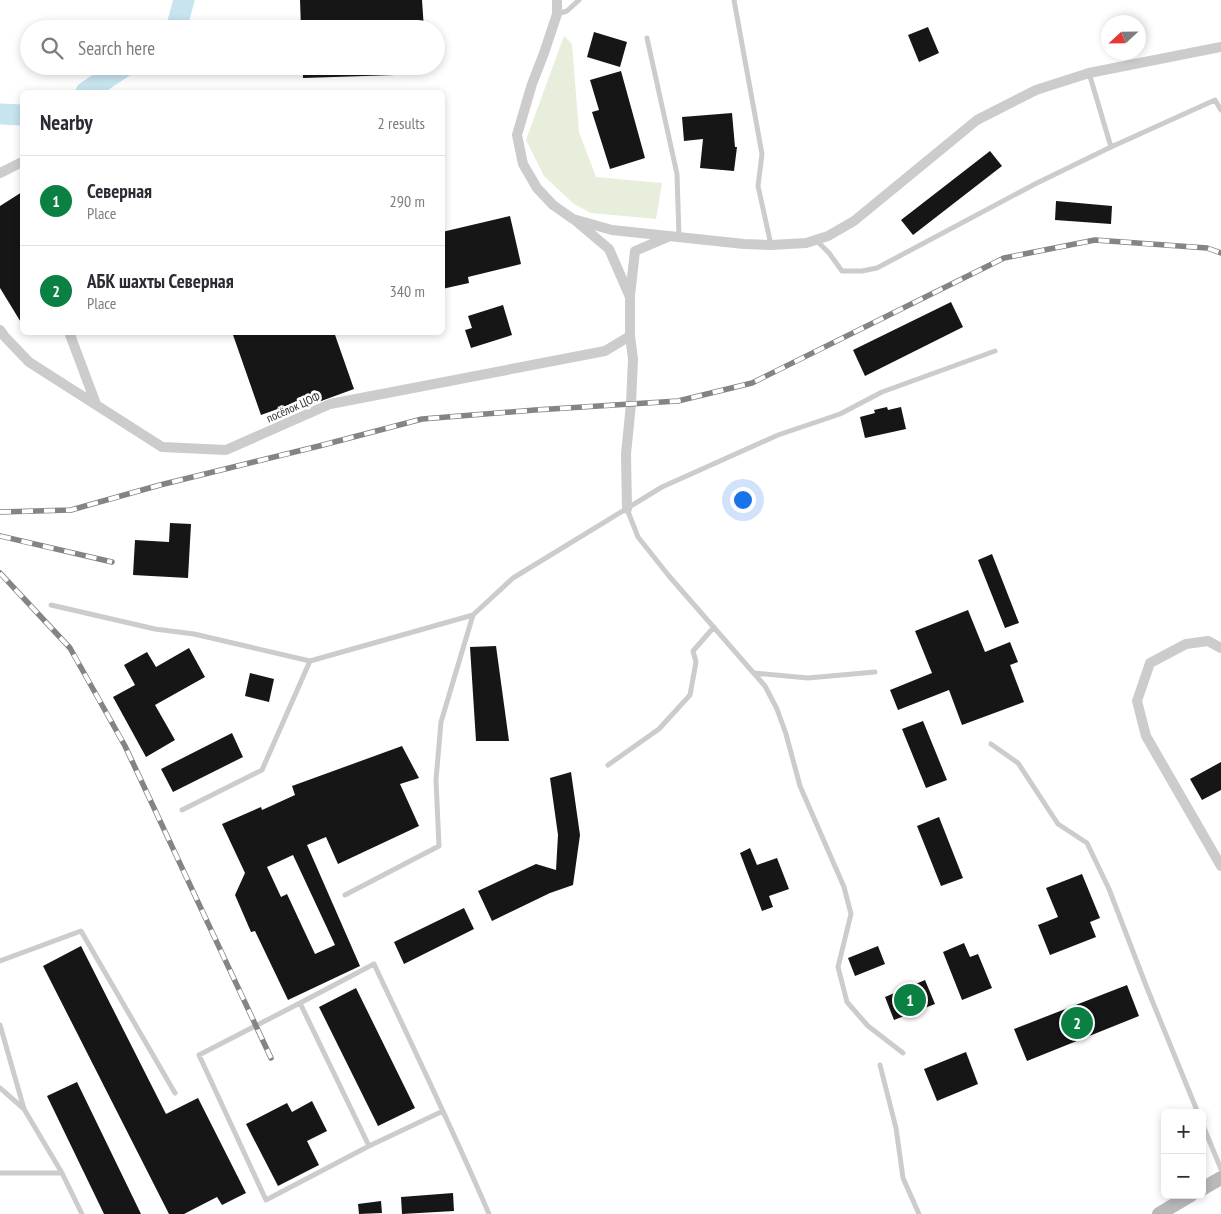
<!DOCTYPE html>
<html lang="en">
<head>
<meta charset="utf-8">
<style>
  body { margin:0; font-family:"PT Sans Narrow",sans-serif; background:#f2f2f3; color:#2b2b33 }
  .controls { position:absolute; right:15px; bottom:15px; display:grid; overflow:hidden; border-radius:8px; box-shadow:0 2px 8px #0003 }
  .controls button { width:45px; height:45px; display:grid; place-items:center; padding:0; border:0; border-bottom:1px solid #e1e1e2; background:#fff; color:#2b2b33; font:25px sans-serif }
  .compass { position:absolute; left:1101px; top:15px; width:45px; height:45px; border-radius:50%; background:#fff; box-shadow:0 2px 8px #0003; rotate:248deg }
  .you { position:absolute; left:742px; top:499px; width:18px; height:18px; margin:-12px; border:4px solid #fff; border-radius:50%; background:#1a73e8; box-shadow:0 0 0 8px #1a73e833 }
  .badge { display:grid; place-items:center; width:32px; height:32px; border-radius:50%; background:#0b8043; color:#fff; font-size:16px; font-weight:700 }
  .pin { position:absolute; translate:-50% -50%; border:2px solid #fff; box-shadow:0 1px 5px #0006 }
  .list { margin:0; padding:0; list-style:none }
  h2 { display:flex; justify-content:space-between; align-items:center; height:65px; margin:0; padding:0 20px; font-size:21px }
  h2 small { font-size:16px; font-weight:400; color:#7c7c81 }
  .list li { display:grid; grid-template-columns:32px 1fr auto; gap:15px; align-items:center; box-sizing:border-box; height:90px; padding:0 20px; border-top:1px solid #e1e1e2 }
  .list b { display:block; font-size:19px; white-space:nowrap }
  .list p { margin:0; font-size:16px; white-space:nowrap; color:#7c7c81 }
  .list em { font-size:16px; font-style:normal; color:#7c7c81 }
  .icon { flex:none; width:28px; height:28px; fill:none; stroke:currentColor; stroke-width:2; stroke-linecap:round; stroke-linejoin:round }
  .map { position:relative; flex:none; width:1221px; height:1214px; overflow:hidden }
  .search { position:absolute; background:#fff; box-shadow:0 2px 8px #0003; left:20px; top:20px; width:425px; height:55px; display:flex; align-items:center; gap:12px; box-sizing:border-box; padding:0 18px; border-radius:28px; color:#7c7c81; font-size:19px }
  .panel { position:absolute; background:#fff; box-shadow:0 2px 8px #0003; left:20px; top:90px; width:425px; height:245px; border-radius:8px }
  .map>svg:first-child { display:block }
  .green { fill:#e8eedc }
  .lines { fill:none; stroke-linecap:round; stroke-linejoin:round }
  .river { stroke:#c7e4ef; stroke-width:21 }
  .building { fill:#161616; fill-rule:evenodd }
  .lane { stroke:#ccc; stroke-width:5 }
  .street { stroke:#ccc; stroke-width:10 }
  .secondary { stroke:#b9b9b9; stroke-width:14 }
  .rail-casing { stroke:#848484; stroke-width:5.5 }
  .rail { stroke:#fff; stroke-width:4; stroke-dasharray:11; stroke-linecap:butt }
  .labels { text-anchor:middle; dominant-baseline:central; stroke-width:5; stroke-linejoin:round; paint-order:stroke }
  .street-label { font-size:12px; fill:#2f2f2f; stroke:#fff }
</style>
</head>
<body>
<div class="map">
<svg width="1221" height="1214" viewBox="0 0 1221 1214">
  <rect width="100%" height="100%" fill="#fff"/>
  <path class="green" d="M 564,36 L 572,44 L 579,132 L 596,177 L 662,183 L 656,219 L 591,213 L 574,204 L 544,176 L 526,140 Z"/>
  <g class="lines">
    <path class="river" d="M 176,29 L 184,0
      M 86,92 L 125,66
      M 0,114 L 22,115"/>
  </g>
  <path class="building" d="M 300,0 L 422,0 L 424,29 L 301,29 Z
    M 928,27 L 939,53 L 919,62 L 908,35 Z
    M 594,32 L 627,42 L 620,67 L 587,57 Z
    M 303,66 L 395,66 L 395,75 L 303,78 Z
    M 621,71 L 645,158 L 610,169 L 592,112 L 599,110 L 590,80 Z
    M 732,113 L 735,147 L 737,147 L 734,171 L 700,168 L 703,139 L 684,141 L 682,117 Z
    M 990,151 L 1002,166 L 913,235 L 901,220 Z
    M 22,192 L 22,324 L 0,288 L 0,206 Z
    M 1056,201 L 1112,206 L 1111,224 L 1055,220 Z
    M 510,216 L 521,264 L 468,277 L 469,283 L 442,289 L 442,232 Z
    M 951,302 L 963,327 L 865,376 L 853,350 Z
    M 503,305 L 512,335 L 471,348 L 465,330 L 472,328 L 468,316 Z
    M 232,332 L 334,332 L 354,389 L 313,404 L 311,397 L 261,415 Z
    M 887,407 L 888,410 L 901,407 L 906,429 L 865,438 L 860,417 L 875,413 L 874,410 Z
    M 170,523 L 191,524 L 188,578 L 133,575 L 135,540 L 169,542 Z
    M 992,554 L 1019,623 L 1005,628 L 978,560 Z
    M 968,610 L 985,652 L 1010,642 L 1018,662 L 1010,665 L 1024,702 L 962,725 L 949,690 L 898,710 L 890,690 L 932,673 L 915,631 Z
    M 496,646 L 509,741 L 476,741 L 470,647 Z
    M 189,648 L 205,677 L 155,705 L 175,740 L 146,757 L 113,697 L 135,685 L 124,665 L 147,652 L 156,667 Z
    M 250,673 L 274,679 L 269,702 L 245,696 Z
    M 923,721 L 947,780 L 926,788 L 902,729 Z
    M 232,733 L 243,757 L 173,792 L 161,769 Z
    M 402,746 L 419,778 L 400,784 L 419,826 L 338,864 L 326,837 L 307,845 L 360,966 L 288,1000 L 255,931 L 251,932 L 235,895 L 245,873 L 222,824 L 261,807 L 262,810 L 295,795 L 292,786 ZM 293,855 L 335,945 L 315,954 L 287,894 L 281,897 L 267,867 Z
    M 1221,762 L 1221,790 L 1202,800 L 1190,779 Z
    M 571,772 L 580,835 L 573,885 L 550,893 L 492,921 L 478,891 L 536,864 L 556,870 L 558,835 L 550,778 Z
    M 939,817 L 963,878 L 941,886 L 917,826 Z
    M 750,848 L 757,865 L 777,858 L 789,889 L 769,896 L 773,907 L 762,911 L 740,853 Z
    M 1082,874 L 1100,918 L 1090,922 L 1096,937 L 1050,955 L 1038,925 L 1058,917 L 1046,888 Z
    M 464,908 L 474,929 L 404,964 L 394,942 Z
    M 964,943 L 970,957 L 978,954 L 992,988 L 962,1000 L 943,952 Z
    M 81,946 L 166,1114 L 198,1098 L 246,1193 L 222,1205 L 217,1197 L 184,1214 L 169,1214 L 43,966 Z
    M 878,946 L 885,964 L 855,976 L 848,958 Z
    M 925,980 L 935,1004 L 894,1020 L 885,997 Z
    M 1127,985 L 1139,1016 L 1027,1061 L 1014,1029 Z
    M 356,988 L 415,1108 L 378,1126 L 319,1007 Z
    M 966,1052 L 978,1084 L 937,1101 L 924,1069 Z
    M 77,1082 L 141,1214 L 104,1214 L 47,1096 Z
    M 312,1101 L 327,1131 L 307,1141 L 319,1165 L 278,1186 L 246,1124 L 287,1103 L 292,1112 Z
    M 453,1193 L 454,1211 L 402,1214 L 401,1197 Z
    M 381,1201 L 382,1213 L 359,1214 L 358,1204 Z"/>
  <g class="lines">
    <path class="lane" d="M 734,0 L 762,154 L 758,186 L 771,245
      M 557,14 L 567,11 L 579,0
      M 647,38 L 677,174 L 679,237
      M 1089,73 L 1111,147 L 1215,100 L 1221,110
      M 816,240 L 829,253 L 842,271 L 862,271 L 877,268 L 1035,184 L 1111,147
      M 627,509 L 638,537 L 669,576 L 765,686 L 777,709 L 786,734 L 800,786 L 844,887 L 851,914 L 838,967 L 847,1002 L 868,1026 L 903,1053
      M 51,605 L 155,629 L 194,634 L 310,661 L 473,615 L 513,578 L 662,487 L 778,435 L 840,414 L 882,392 L 995,351
      M 754,673 L 808,678 L 875,672
      M 991,744 L 1018,763 L 1058,824 L 1087,843 L 1109,889 L 1147,988 L 1198,1113
      M 608,765 L 659,729 L 690,695 L 696,662 L 693,651 L 714,627
      M 182,810 L 262,770 L 310,661
      M 345,895 L 439,846 L 436,780 L 441,722 L 473,615
      M 0,961 L 81,931 L 175,1093
      M 300,1003 L 199,1055 L 266,1200 L 369,1146
      M 0,1025 L 24,1109 L 62,1173 L 82,1214
      M 880,1065 L 896,1128 L 903,1178 L 919,1214
      M 0,1088 L 24,1109
      M 443,1111 L 369,1146 L 300,1003 L 374,964 C 413,1047 453,1130 489,1214
      M 1202,1123 L 1221,1169
      M 0,1173 L 62,1173"/>
    <path class="street" d="M 557,0 L 557,14 L 544,53 L 532,84 L 517,135 L 523,164 L 537,188 L 553,205 L 573,219 L 612,230 L 744,244 L 771,245 L 806,243 L 828,236 L 854,221 L 977,120 L 1036,90 L 1089,73 L 1221,47
      M 0,173 L 22,162
      M 576,221 L 609,249 L 630,297 L 630,336 L 633,359 L 631,404 L 626,454 L 627,509
      M 630,296 L 635,251 L 668,237
      M 0,330 L 5,337 L 29,362 L 162,447 L 226,450 L 330,404 L 605,351 L 630,336
      M 69,332 L 96,404
      M 1221,648 L 1208,641 L 1186,644 L 1150,663 L 1137,701 L 1146,736 L 1221,866"/>
    <path class="secondary" d="M 1202,1189 L 1221,1178
      M 1159,1214 L 1191,1195"/>
    <defs>
      <path id="rail" d="M 0,512 L 71,510 L 160,485 L 319,446 L 422,419 L 535,410 L 678,401 L 752,383 L 1004,258 L 1095,240 L 1207,248 L 1221,253
        M 0,536 L 112,562
        M 0,573 L 70,648 L 125,746 L 271,1058"/>
    </defs>
    <use href="#rail" class="rail-casing"/>
    <use href="#rail" class="rail"/>
  </g>
  <g class="labels">
    <g class="street-label">
      <text transform="translate(293 407) rotate(-24)">посёлок ЦОФ</text>
    </g>
  </g>
</svg>
<div class="controls">
<button>+</button>
<button>−</button>
</div>
<svg class="compass" viewBox="-18 -18 36 36"><path d="M0-13l5 13h-10z" fill="#e53935"/><path d="M0 13l5-13h-10z" fill="#7c7c81"/></svg>
<div class="you"></div>
<div class="pin badge" style="left:910px;top:1000px">1</div>
<div class="pin badge" style="left:1077px;top:1023px">2</div>
<div class="search"><svg class="icon" aria-label="search" viewBox="0 0 24 24"><circle cx="10" cy="10" r="6"/><path d="M15 15l6 6"/></svg>Search here</div>
<section class="panel">
<h2>Nearby<small>2 results</small></h2>
<ul class="list">
<li><span class="badge">1</span><div><b>Северная</b><p>Place</p></div><em>290 m</em></li>
<li><span class="badge">2</span><div><b>АБК шахты Северная</b><p>Place</p></div><em>340 m</em></li>
</ul>
</section>
</div>
</body>
</html>
